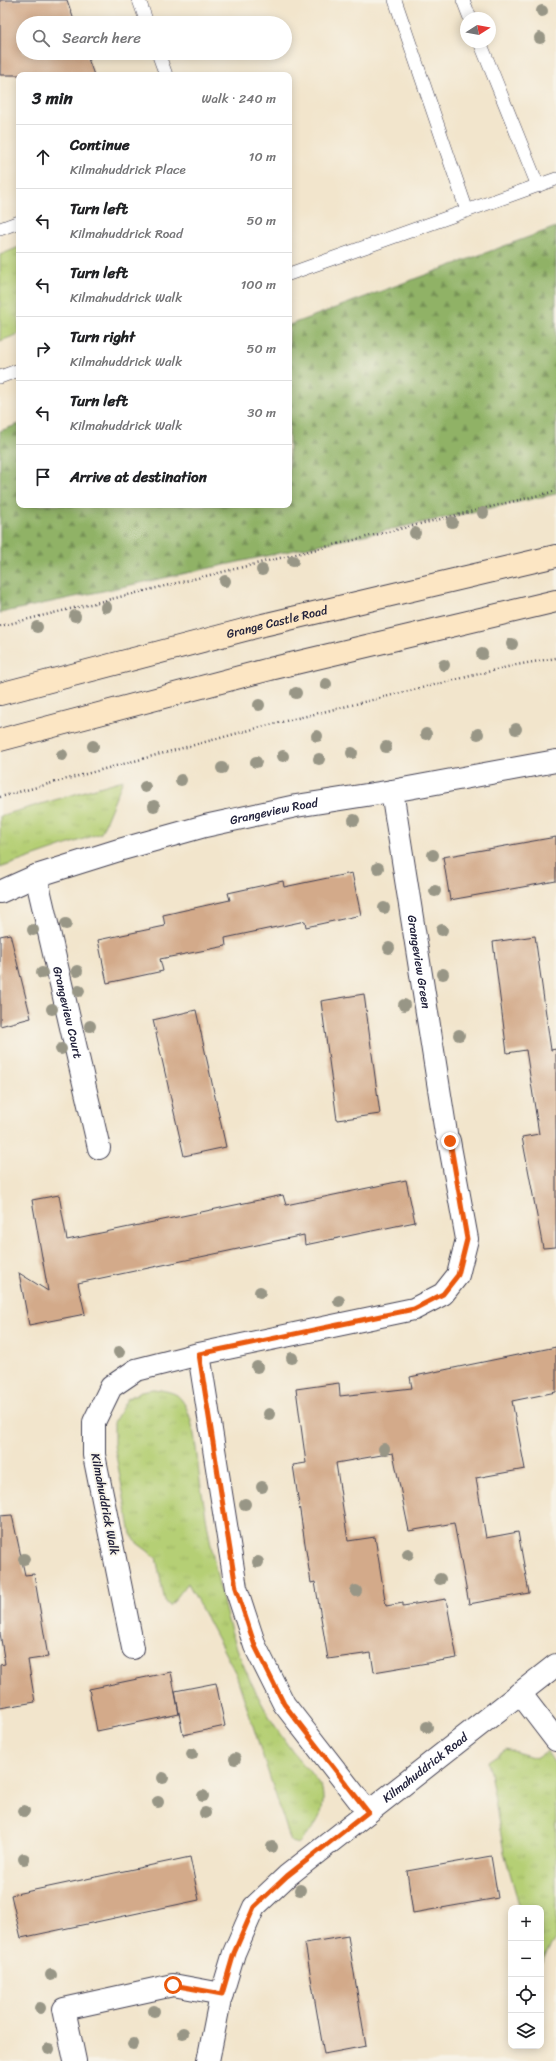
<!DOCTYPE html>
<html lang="en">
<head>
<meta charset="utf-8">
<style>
  body { margin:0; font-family:Sriracha,sans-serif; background:#f6f6f6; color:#202124 }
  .controls { position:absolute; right:12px; bottom:12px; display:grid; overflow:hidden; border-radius:8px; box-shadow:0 2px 10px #0003 }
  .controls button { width:36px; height:36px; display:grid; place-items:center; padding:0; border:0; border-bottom:1px solid #e0e0e0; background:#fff; color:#202124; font:20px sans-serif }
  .compass { position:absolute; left:460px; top:12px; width:36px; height:36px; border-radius:50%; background:#fff; box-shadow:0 2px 10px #0003; rotate:79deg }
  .stop { position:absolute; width:12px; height:12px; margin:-9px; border:3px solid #ea580c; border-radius:50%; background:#fff }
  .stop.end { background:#ea580c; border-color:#fff; box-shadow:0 1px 4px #0008 }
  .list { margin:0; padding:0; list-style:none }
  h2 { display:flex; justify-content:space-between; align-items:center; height:52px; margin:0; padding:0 16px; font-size:17px }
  h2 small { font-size:13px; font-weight:400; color:#757577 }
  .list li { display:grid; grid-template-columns:26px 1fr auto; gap:12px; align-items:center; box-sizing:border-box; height:64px; padding:0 16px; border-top:1px solid #e0e0e0 }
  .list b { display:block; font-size:15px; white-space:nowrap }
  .list p { margin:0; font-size:13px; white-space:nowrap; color:#757577 }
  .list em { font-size:13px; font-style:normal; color:#757577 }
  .icon { flex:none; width:22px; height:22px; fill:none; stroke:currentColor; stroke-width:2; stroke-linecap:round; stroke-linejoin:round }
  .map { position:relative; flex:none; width:556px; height:2061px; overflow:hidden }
  .search { position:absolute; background:#fff; box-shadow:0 2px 10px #0003; left:16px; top:16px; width:276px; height:44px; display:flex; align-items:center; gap:10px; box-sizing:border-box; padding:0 14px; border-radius:22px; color:#757577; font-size:15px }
  .panel { position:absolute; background:#fff; box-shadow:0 2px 10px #0003; left:16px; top:72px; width:276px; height:436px; border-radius:8px }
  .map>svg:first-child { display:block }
  .grass { fill:url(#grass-tufts); stroke:#6c7858 }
  .forest { fill:url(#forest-firs); stroke:#596a50 }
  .building { fill:#d3aa8a }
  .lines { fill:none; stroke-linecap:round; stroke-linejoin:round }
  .service-casing { stroke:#413f51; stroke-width:14 }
  .minor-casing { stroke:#413f51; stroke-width:24 }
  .secondary-casing { stroke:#413f51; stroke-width:24 }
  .path { stroke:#413f51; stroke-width:2.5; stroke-dasharray:1 3; stroke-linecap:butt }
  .service { stroke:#fff; stroke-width:13 }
  .minor { stroke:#fff; stroke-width:22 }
  .secondary { stroke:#fce6c4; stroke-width:22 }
  .tree { fill:#989686 }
  .route { stroke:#ea580c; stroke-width:5 }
  .labels { text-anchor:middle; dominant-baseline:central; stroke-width:3.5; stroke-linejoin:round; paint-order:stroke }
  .street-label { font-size:12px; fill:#22223b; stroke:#f7f3e8 }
</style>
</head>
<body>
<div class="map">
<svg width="556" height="2061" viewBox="0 0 556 2061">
  <defs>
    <pattern id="grass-tufts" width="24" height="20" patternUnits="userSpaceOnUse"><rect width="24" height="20" fill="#b5cf74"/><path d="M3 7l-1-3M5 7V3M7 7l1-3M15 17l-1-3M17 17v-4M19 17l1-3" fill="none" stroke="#9bb165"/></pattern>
    <pattern id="forest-firs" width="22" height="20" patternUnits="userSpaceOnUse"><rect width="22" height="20" fill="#90b266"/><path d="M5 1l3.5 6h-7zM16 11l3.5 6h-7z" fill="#759055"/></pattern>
  </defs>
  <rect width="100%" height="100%" fill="#f7f3e8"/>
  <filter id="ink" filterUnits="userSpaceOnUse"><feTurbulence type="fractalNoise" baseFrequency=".025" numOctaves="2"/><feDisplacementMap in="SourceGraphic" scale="8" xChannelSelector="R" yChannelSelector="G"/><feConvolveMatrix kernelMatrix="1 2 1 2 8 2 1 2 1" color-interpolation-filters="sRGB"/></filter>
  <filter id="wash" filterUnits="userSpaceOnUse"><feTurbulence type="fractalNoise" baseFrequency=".012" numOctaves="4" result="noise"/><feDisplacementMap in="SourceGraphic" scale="16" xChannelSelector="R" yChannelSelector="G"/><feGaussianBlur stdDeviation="0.9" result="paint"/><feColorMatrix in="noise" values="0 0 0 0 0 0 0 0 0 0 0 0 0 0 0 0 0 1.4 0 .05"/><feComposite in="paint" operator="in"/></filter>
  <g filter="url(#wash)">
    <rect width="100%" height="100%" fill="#f2e5cc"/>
    <path class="grass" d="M 19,247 L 19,334 L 0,341 L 0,255 Z
      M 123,780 L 101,833 L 0,868 L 0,816 Z
      M 153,1389 C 161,1390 170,1391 177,1395 C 197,1411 196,1463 201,1487 C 213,1556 223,1629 256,1692 C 266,1712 278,1732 292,1751 C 298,1759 320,1782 322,1789 C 327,1814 314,1828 298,1844 L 291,1842 L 236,1674 L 188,1583 L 170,1606 L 165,1602 L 156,1557 L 137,1543 L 131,1534 L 114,1445 L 114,1422 L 127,1399 L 141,1391 Z
      M 506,1749 L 536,1758 L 547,1751 L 556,1766 L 556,1937 L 541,1962 L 541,1908 L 520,1908 L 504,1852 L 488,1761 Z"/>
    <path class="forest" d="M 556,227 L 556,494 L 0,613 L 0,431 L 19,424 L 19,505 L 289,505 L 289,325 Z"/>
    <g id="blocks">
      <path class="building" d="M 0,0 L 67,0 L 75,23 L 23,23 L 23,53 L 86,53 L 94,75 L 0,75 Z
        M 556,837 L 556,881 L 450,900 L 443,857 Z
        M 352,873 L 361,915 L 306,927 L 305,921 L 225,938 L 226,946 L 160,959 L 163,971 L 107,983 L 98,940 L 165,926 L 163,915 L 230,900 L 228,893 L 283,881 L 284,887 Z
        M 10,934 L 31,1018 L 0,1026 L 0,936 Z
        M 535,936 L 551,1050 L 556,1049 L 556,1247 L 543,1248 L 522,1137 L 539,1134 L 526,1050 L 507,1053 L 493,942 Z
        M 364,994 L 380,1114 L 337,1120 L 321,1001 Z
        M 196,1010 L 226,1147 L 184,1156 L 153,1020 Z
        M 406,1180 L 415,1222 L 305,1245 L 304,1235 L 78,1283 L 85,1314 L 29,1325 L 19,1273 L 48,1291 L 32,1200 L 59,1195 L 67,1240 L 283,1195 L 286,1205 Z
        M 556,1347 L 556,1392 L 512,1401 L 525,1469 L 476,1478 L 486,1538 L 518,1532 L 529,1593 L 469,1604 L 454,1523 L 409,1531 L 393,1453 L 336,1463 L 348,1541 L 375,1537 L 386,1606 L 403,1603 L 403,1606 L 446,1599 L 457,1658 L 374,1672 L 371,1653 L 328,1659 L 315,1582 L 311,1583 L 293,1465 L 306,1463 L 296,1389 L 339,1383 L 340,1396 L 412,1388 L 410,1377 Z
        M 12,1515 L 25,1575 L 34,1574 L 48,1657 L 28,1660 L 35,1702 L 0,1708 L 0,1665 L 5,1664 L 0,1633 L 0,1516 Z
        M 171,1672 L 179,1714 L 97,1731 L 89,1689 Z
        M 216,1683 L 225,1726 L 183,1735 L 175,1691 Z
        M 491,1856 L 498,1898 L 413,1913 L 407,1871 Z
        M 190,1857 L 199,1900 L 21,1938 L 11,1895 Z
        M 348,1936 L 366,2046 L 324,2054 L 305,1943 Z"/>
    </g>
  </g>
  <g filter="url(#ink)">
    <use href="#blocks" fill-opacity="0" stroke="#413f51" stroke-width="1"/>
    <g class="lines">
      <defs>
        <path id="service" d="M 139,0 L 147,23
          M 395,0 L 467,211
          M 463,0 L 470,18
          M 480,42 L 538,186
          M 158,53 L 166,75
          M 0,229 L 19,222
          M 289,274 L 556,179
          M 0,377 L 19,370"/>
        <g id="minor">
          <path id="s1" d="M 392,791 L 446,1133"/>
          <path id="s2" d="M 36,876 L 99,1148"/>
          <path id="s3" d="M 0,892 L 36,876 L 119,850 L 205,826 L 296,806 L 392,791 L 556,761"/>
          <path d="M 199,1354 L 236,1588 L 255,1646 L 284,1704 L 368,1812"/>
          <path d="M 133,1648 L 94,1455 L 94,1422 L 111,1387 L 136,1370 L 199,1354 L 414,1309 L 443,1294 L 458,1275 L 467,1239 L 449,1141"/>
          <path d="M 520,1693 L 556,1740"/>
          <path d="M 75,2061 L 64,2009 L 173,1985 L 222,1994"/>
          <path id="s4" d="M 208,2061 L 220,2000 L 234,1953 L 254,1907 L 287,1876 L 556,1665"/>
        </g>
        <g id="secondary">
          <path id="s5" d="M 0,694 L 263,625 L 556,556"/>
          <path d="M 0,740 L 270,669 L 556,601"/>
        </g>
      </defs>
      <use href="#service" class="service-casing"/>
      <use href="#minor" class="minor-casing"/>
      <use href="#secondary" class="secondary-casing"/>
      <path class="path" d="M 0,626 L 556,491
        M 0,797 L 261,727 L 516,665 L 556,658"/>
      <use href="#service" class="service"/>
      <use href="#minor" class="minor"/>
      <use href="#secondary" class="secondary"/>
    </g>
    <g class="tree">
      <circle cx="542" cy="11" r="6"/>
      <circle cx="540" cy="38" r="6"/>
      <circle cx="483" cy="513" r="6"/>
      <circle cx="452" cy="522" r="6"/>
      <circle cx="415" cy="533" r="6"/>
      <circle cx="293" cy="561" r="6"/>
      <circle cx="262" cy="570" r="6"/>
      <circle cx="225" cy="581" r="6"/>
      <circle cx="106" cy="607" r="6"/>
      <circle cx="75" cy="616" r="6"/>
      <circle cx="37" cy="627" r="6"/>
      <circle cx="512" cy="644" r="6"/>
      <circle cx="482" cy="654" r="6"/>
      <circle cx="444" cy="665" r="6"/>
      <circle cx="326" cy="684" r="6"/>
      <circle cx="296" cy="693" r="6"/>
      <circle cx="259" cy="705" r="6"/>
      <circle cx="516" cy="729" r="6"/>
      <circle cx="426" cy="734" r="6"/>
      <circle cx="478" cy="734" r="6"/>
      <circle cx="317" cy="736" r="6"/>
      <circle cx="93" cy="746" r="6"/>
      <circle cx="386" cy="747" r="6"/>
      <circle cx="352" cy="753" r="6"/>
      <circle cx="62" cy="755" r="6"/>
      <circle cx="283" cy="756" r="6"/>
      <circle cx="319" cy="759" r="6"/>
      <circle cx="256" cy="762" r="6"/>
      <circle cx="222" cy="768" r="6"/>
      <circle cx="181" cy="780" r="6"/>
      <circle cx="145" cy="787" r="6"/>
      <circle cx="154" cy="806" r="6"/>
      <circle cx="354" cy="820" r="6"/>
      <circle cx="433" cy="855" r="6"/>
      <circle cx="378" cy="868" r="6"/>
      <circle cx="435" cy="891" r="6"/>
      <circle cx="384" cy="908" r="6"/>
      <circle cx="66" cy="924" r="6"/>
      <circle cx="33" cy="930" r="6"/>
      <circle cx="442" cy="930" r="6"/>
      <circle cx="389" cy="948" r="6"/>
      <circle cx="77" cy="971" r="6"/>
      <circle cx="42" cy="973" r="6"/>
      <circle cx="443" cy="974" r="6"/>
      <circle cx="79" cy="991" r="6"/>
      <circle cx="404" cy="1005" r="6"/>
      <circle cx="52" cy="1009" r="6"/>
      <circle cx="90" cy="1026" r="6"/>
      <circle cx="459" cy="1035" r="6"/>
      <circle cx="61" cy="1049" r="6"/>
      <circle cx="260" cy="1292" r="6"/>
      <circle cx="339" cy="1301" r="6"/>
      <circle cx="119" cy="1352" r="6"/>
      <circle cx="292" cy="1358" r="6"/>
      <circle cx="257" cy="1367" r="6"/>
      <circle cx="269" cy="1414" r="6"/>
      <circle cx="384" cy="1449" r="6"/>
      <circle cx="262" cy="1487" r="6"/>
      <circle cx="245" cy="1504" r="6"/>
      <circle cx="408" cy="1554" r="6"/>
      <circle cx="24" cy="1559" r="6"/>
      <circle cx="258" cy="1562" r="6"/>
      <circle cx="440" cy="1579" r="6"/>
      <circle cx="356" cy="1591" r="6"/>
      <circle cx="427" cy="1727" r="6"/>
      <circle cx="192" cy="1754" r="6"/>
      <circle cx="235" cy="1759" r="6"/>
      <circle cx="163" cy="1778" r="6"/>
      <circle cx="203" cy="1796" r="6"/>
      <circle cx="158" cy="1802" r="6"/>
      <circle cx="24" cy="1811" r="6"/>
      <circle cx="205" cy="1813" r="6"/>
      <circle cx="272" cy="1847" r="6"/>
      <circle cx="24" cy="1859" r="6"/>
      <circle cx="300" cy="1890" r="6"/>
      <circle cx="51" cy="1975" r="6"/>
      <circle cx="40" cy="2008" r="6"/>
      <circle cx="154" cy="2011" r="6"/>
      <circle cx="183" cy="2033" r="6"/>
      <circle cx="133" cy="2044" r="6"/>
      <circle cx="49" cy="2049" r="6"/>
    </g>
  </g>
  <g class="lines" filter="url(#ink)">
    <path class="route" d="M 173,1985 L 222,1994 L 234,1953 L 254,1907 L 287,1876 L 368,1812 L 284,1704 L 255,1646 L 236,1588 L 199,1354 L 414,1309 L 443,1294 L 458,1275 L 467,1239 L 450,1141"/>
  </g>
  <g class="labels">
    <g class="street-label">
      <text stroke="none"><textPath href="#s5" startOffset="286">Grange Castle Road</textPath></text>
      <text stroke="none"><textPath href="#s3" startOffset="286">Grangeview Road</textPath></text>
      <text stroke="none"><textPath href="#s1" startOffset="173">Grangeview Green</textPath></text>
      <text stroke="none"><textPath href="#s2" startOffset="140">Grangeview Court</textPath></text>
      <text transform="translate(105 1504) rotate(79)">Kilmahuddrick Walk</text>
      <text stroke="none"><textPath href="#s4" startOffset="382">Kilmahuddrick Road</textPath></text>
    </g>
  </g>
</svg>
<div class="controls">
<button>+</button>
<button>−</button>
<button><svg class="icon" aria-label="locate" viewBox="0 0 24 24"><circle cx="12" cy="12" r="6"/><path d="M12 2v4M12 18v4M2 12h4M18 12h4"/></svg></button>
<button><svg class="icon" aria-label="layers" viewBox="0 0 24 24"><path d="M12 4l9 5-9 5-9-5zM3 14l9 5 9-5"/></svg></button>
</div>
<svg class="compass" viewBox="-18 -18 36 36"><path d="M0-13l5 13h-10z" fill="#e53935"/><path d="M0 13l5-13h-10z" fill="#757577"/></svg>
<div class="stop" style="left:173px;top:1985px"></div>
<div class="stop end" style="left:450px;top:1141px"></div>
<div class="search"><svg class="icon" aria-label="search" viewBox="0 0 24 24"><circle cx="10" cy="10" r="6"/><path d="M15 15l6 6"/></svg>Search here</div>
<section class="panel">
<h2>3 min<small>Walk · 240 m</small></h2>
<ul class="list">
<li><svg class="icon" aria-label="ahead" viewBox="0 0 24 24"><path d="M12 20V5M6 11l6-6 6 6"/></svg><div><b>Continue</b><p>Kilmahuddrick Place</p></div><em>10 m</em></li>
<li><svg class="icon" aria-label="left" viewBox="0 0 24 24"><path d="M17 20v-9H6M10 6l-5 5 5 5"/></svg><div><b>Turn left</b><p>Kilmahuddrick Road</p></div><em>50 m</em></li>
<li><svg class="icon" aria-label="left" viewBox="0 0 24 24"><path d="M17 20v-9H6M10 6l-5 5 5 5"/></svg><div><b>Turn left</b><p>Kilmahuddrick Walk</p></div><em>100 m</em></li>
<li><svg class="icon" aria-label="right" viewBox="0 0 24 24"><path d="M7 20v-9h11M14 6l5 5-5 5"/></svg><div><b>Turn right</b><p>Kilmahuddrick Walk</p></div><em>50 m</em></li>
<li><svg class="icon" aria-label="left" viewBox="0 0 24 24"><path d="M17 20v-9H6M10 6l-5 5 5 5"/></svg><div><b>Turn left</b><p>Kilmahuddrick Walk</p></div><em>30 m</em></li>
<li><svg class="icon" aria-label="arrive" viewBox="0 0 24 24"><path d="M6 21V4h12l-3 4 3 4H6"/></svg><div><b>Arrive at destination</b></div></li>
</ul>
</section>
</div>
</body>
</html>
